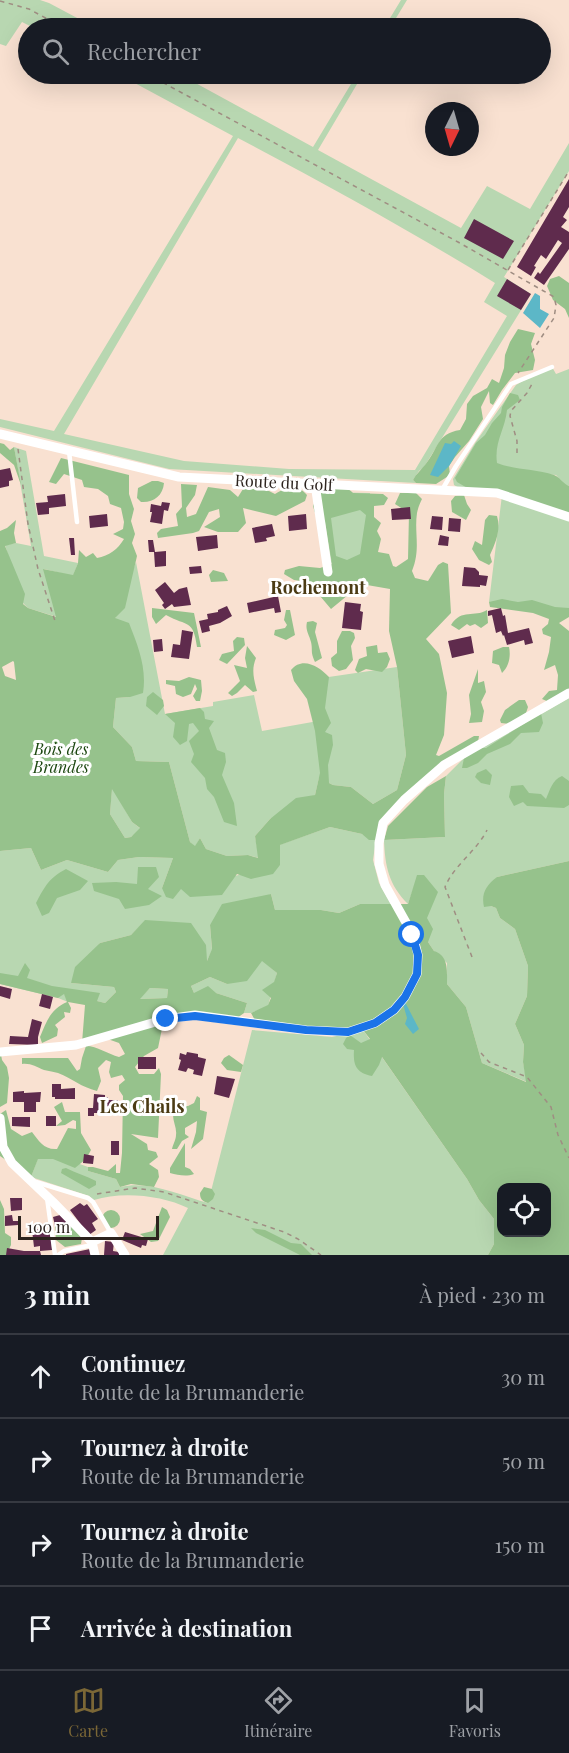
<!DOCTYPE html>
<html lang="fr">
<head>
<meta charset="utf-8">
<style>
  body { margin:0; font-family:"Playfair Display",serif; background:#20242c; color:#f1f3f6 }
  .controls { position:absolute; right:18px; bottom:18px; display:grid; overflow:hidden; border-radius:12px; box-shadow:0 6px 24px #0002 }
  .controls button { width:54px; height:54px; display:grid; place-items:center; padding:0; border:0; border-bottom:2px solid #363941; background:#171b24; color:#f1f3f6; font:30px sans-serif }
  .compass { position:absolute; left:425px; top:102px; width:54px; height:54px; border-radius:50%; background:#171b24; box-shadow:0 6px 24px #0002; rotate:185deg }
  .scale { position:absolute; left:18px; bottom:15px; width:141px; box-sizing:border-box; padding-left:6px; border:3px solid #2c231e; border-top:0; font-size:16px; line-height:21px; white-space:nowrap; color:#2c231e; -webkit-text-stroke:4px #fff; paint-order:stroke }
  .stop { position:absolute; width:18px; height:18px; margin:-14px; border:4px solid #1a73e8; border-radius:50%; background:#fff }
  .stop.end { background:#1a73e8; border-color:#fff; box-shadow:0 2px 6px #0008 }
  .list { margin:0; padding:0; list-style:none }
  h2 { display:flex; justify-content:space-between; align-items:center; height:78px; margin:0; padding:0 24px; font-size:26px }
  h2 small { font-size:20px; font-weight:400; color:#9ea1a6 }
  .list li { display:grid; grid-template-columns:39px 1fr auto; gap:18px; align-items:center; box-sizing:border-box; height:84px; padding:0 24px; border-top:2px solid #363941 }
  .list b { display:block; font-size:22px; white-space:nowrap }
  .list p { margin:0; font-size:20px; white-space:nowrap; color:#9ea1a6 }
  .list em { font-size:20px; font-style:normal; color:#9ea1a6 }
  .icon { flex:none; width:33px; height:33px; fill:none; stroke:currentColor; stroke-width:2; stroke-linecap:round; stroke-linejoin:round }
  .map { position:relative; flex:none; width:569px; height:1255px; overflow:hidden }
  .search { position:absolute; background:#171b24; box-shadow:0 6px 24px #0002; left:18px; right:18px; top:18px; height:66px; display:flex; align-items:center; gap:15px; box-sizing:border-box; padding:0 21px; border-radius:33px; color:#9ea1a6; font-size:22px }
  .sheet { height:414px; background:#171b24 }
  nav { display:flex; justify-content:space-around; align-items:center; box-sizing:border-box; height:84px; border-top:2px solid #363941; background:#171b24; font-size:16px; color:#9ea1a6 }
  nav a { display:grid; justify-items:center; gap:3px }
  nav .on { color:#7b6736 }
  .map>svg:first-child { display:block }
  .green { fill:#b8d7b1; fill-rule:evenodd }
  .forest { fill:#96c28c; fill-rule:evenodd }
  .water { fill:#5cb7c7 }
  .building { fill:#5f2b4d }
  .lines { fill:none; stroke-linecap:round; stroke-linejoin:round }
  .path { stroke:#9f8d82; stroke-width:1.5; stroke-dasharray:4.5 4.5; stroke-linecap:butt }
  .service { stroke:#fff; stroke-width:4.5 }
  .minor { stroke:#fff; stroke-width:9 }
  .route { stroke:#1a73e8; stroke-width:8 }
  .labels { text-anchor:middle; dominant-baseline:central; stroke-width:6; stroke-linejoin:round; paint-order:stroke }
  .street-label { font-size:16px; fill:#2c231e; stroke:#fff }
  .park-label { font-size:16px; font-style:italic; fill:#1b460f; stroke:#fff }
  .neighbourhood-label { font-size:18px; font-weight:bold; fill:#4b3b14; stroke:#fff }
</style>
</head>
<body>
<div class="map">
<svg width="569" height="1255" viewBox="0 0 569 1255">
  <rect width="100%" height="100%" fill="#f9e1d1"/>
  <path class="green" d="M 0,0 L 40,0 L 49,3 L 96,28 L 34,28 L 22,22 L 6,46 L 0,44 Z
    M 401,0 L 407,0 L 390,28 L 384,28 Z
    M 118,74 L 179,74 L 313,147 L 357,74 L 363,74 L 318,150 L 461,228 L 487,186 L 530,209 L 569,143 L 569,171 L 504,277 L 531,294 L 424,467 L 419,471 L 413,480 L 416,483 L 169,469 L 0,427 L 0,419 L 54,431 L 233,136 ZM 238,138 C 325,184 411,231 495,283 L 484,302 L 507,316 L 415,470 L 289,469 L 184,461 L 64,434 Z
    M 552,367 L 556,374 L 569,369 L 569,486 L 564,484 L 556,475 L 543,474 L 497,493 L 459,488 L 454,485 L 453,479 L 475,443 L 516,385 L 536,373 Z
    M 14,447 L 26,451 L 44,556 L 78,563 L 73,576 L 44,569 L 57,617 L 28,608 L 23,603 L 5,545 L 16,543 L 31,546 Z
    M 320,492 L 370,493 L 369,565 L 332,568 Z
    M 502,495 L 569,517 L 569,615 L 489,602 Z
    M 136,562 L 165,714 L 213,706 L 213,702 L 254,695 L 262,731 L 318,721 L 308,680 L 397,667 L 406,755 L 397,790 L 373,804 L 351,787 L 333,785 L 319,778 L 315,795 L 270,819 L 255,836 L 259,858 L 248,855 L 227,856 L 206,849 L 200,838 L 195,847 L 190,842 L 169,762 L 136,761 L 132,747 L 113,727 L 116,698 L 130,697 L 115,618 Z
    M 569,698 L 569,861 L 497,877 L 491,906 L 496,908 L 500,918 L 515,929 L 528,966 L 527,996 L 515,1024 L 524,1045 L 523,1062 L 527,1082 L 482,1063 L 466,1007 L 447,984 L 447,963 L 434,951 L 428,942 L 427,918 L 418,875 L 408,904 C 389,885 385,867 384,840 L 445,837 L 444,794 L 446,776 L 464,758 Z
    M 112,787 L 132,822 L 141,829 L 131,837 L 125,838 L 110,814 Z
    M 330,827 L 362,834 L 376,840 L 373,860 L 379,883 L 391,904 L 360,904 L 339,913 L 321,910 L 275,910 L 271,894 L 210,925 L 212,950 L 206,963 L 145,921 L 131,935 L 100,943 L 71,983 L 114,987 L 116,992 L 105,1003 L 64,993 L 68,1002 L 58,998 L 0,984 L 0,851 L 31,848 L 41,870 L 67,860 L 108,872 L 118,860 L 139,857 L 173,858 L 162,888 L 181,889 L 280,865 L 279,845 Z
    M 262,960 L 277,973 L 268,1006 L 251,1013 L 244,1013 L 247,1003 L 216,993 L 194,993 L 191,986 L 210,977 L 227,984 Z
    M 150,988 L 168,989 L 167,998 L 139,999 Z
    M 252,1030 L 332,1037 L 363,1030 L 467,1179 L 479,1200 L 494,1219 L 494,1244 L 488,1255 L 163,1255 L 188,1208 C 162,1195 121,1191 94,1200 L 89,1196 L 31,1177 L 41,1150 L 88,1167 L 88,1171 L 116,1179 L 120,1187 C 149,1180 180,1195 208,1203 Z"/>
  <path class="forest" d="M 559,276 L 569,283 L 569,318 L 565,309 L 553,300 L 547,286 L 550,279 Z
    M 518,329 L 535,333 L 531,344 L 535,360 L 533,370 L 515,373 L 502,390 L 493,405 L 490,403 L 489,391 L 481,407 L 483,419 L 469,441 L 455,457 L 449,466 L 450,475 L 436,484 L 416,483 L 413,480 C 416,474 421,470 425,465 C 439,448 436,434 460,430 L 466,419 L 467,404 L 473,396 L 487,388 L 492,379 L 499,383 L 504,368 L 505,355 L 510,342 Z
    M 510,393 L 518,395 L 520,400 L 507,410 C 505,430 494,442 497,463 C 515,470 535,469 554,475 C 560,477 562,483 569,486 L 569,517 L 469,489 L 457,482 L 455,478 L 476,443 L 485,435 L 492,423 L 501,413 L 502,407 Z
    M 0,443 L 4,444 L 10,450 L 14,447 L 21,485 L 14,465 L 0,453 Z
    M 61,458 L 129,475 L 129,494 L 134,509 L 131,521 L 135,534 L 132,543 L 137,556 L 125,608 L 115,618 L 129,623 C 138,646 147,668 143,693 L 130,697 L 116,698 L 113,727 L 132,747 L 136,761 L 169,762 L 190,842 L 195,846 L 200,838 L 206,849 L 227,856 L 248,855 L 258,858 L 255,836 L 270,819 L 296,798 L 315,795 L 320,773 L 315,731 L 307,699 L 294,681 L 291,670 C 302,656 319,666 329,677 L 325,708 L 331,723 L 325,732 L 332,735 L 333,745 L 328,765 L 329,783 L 333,785 L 351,787 L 373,804 L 397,790 L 406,755 L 397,667 L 389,631 L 390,589 L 367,585 L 348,595 L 331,609 L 320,596 L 322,584 L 294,580 L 284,574 L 285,570 L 299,566 L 320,568 L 332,564 L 325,521 L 316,516 L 313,506 C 320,491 321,487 339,488 C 345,488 348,488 353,493 L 383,494 L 388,498 L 384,505 L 374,506 L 374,517 L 381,523 L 377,531 L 381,539 L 378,552 L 389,554 L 393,566 L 396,567 L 408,559 L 409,513 L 395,504 L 400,493 L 416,493 L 422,499 C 420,503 418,508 417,513 C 414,533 421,549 412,571 L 415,578 L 428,581 L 438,565 L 443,562 L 448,564 L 451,613 L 426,639 L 439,654 L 447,693 L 444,735 L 436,755 L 439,756 L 474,736 L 479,736 L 478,742 L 425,785 L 390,818 L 376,840 L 369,840 L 362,834 L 330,827 L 280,845 L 280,865 L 273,874 L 251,879 L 237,874 L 222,895 L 190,897 L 181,889 L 173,899 L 166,897 L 162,888 L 173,858 L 139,857 L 118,860 L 108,872 L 67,860 L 41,870 L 31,848 L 0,851 L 0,531 L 7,528 L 16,520 L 14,533 L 16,543 L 5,546 L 25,594 L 23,604 L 28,608 L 56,617 L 43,569 L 73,575 L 78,563 L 79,550 L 86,557 L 93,553 L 97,558 C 109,556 118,549 124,539 L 113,534 L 123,529 L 124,522 L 121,508 L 110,504 L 108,496 L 98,489 L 84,487 L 82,480 L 64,474 L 56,484 L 49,482 ZM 360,510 L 366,515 L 360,554 L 347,560 L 336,556 L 331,518 ZM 13,661 L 14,662 L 16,680 L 5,676 L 2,667 ZM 112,789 L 132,822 L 140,828 L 131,837 L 125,838 L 110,814 Z
    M 152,481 L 158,481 L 164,483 C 163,496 153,503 141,502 L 137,498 L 138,488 Z
    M 181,484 L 197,485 L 195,495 L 186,508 L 187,517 L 196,514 L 208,487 L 230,490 L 238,497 L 243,489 L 265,489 L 275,494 C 288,486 296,483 307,495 L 305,501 L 276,516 L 243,508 L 246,523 L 238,532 L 218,532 L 204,527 L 220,517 L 219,509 L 209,512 L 199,531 L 193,533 L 158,538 L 157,533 L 161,529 L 178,526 L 176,514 L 182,507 Z
    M 464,495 L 467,504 L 471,510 L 466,520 L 452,512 L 451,501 L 455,496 Z
    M 489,515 L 497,516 C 501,529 496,542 490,555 L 492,562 L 489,565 L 479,560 L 472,549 L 475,541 L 482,545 L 485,520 Z
    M 213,570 L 224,573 L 228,581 L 211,582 L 209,575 Z
    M 502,599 L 518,602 L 532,600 L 555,607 L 569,608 L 569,617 L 559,623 L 569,631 L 569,689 L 549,702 L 542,699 L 549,691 L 557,690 L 558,675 L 555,665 L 544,670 L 549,652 L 551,637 L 543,634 L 542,629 L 548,624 L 549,619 L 533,613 L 490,607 L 489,602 Z
    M 152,608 L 194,613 L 201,647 L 197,647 C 193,619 188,627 166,615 L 156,624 L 152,617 Z
    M 286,610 L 290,610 L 295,635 L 286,640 L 274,635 L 275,630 L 285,628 L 287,625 L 284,620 Z
    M 487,610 L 488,623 L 481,628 L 475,624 L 470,626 L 467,624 L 459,630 L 451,625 C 462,608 474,618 487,610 Z
    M 313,621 L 317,623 L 315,632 L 322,658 L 315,662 C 310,651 313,651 311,642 C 309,634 305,630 307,622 Z
    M 342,631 L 350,631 L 354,633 L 355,638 L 351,646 L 353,660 L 346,669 L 339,671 L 332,666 L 331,658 L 337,653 L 337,641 Z
    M 237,637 L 244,638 L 245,645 L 227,664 L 219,660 L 222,654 L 234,651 L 233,641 Z
    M 377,645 L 378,653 L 387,652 L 390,659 L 387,667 L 382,672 L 366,669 L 358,673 L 355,670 L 359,659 L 367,656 L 366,647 Z
    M 247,646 L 256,658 C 251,670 254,679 257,691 L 253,692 L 245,685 L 237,693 L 232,696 L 228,693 L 240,681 L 234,665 L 247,668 L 245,658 Z
    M 503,647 L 509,647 C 511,656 509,667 502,673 L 499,665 L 492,663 L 493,651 Z
    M 478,669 L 478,683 L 484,681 L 486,692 L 481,702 L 484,711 L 482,722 L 469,723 L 471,714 L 469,695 Z
    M 189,677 L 201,680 L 202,691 L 200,701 L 196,701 L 193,696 L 197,689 L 195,684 L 191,694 L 183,697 L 176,694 L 175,686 L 166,684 L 166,680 L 179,681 Z
    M 153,692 L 163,700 L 164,706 L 157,715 L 146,706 L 147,697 Z
    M 519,700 L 525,700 L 528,707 L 526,713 L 510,724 L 501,723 L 500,720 L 505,710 Z
    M 200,708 L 204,712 L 205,719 L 214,721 L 209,728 L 217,750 L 225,753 L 226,762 L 222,775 L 234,803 L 237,826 L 224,822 L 214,797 L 207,789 L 205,778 L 191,762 L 194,754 L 189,741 L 199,731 L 193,723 L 189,724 L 187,741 L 180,745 L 173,737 L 175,723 L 165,714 Z
    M 541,713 L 543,723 L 539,732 L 521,733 L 510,744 L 487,754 L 478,763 L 467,768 L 462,768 L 464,758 L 479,748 L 486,748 Z
    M 486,769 L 492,775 L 490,785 L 481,783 L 475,777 L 477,773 Z
    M 446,776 L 444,794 L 445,837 L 384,840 L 388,826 L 427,787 Z
    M 562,776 L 569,781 L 569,805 L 564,808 L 527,806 L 523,802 L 514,806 L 509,797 L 511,786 L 523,785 L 529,793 L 541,794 L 546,799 C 550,790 552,780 562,776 Z
    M 569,861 L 569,1255 L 488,1255 L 494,1244 L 494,1219 L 479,1200 L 467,1179 L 382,1057 L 379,1065 L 372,1076 C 356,1073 353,1065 354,1050 L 347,1049 L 343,1044 L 346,1038 L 350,1035 L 361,1043 L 370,1039 L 363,1030 L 257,1024 L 251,1013 L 268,1005 L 271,998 L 262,990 L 274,982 L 277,973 L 262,961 L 247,981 L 227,984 L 210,977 L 191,986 L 194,993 L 208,986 L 216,993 L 247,1003 L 244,1013 L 233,1021 L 195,1015 L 164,1019 L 158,1048 L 144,1056 L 135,1067 L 139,1074 L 154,1074 L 159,1068 L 161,1074 L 158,1138 L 131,1134 L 147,1144 L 148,1150 L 156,1152 L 158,1157 L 149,1164 L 158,1170 L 159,1177 L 154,1187 L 131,1184 L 120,1187 L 116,1179 L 88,1171 L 88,1167 L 93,1167 L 108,1171 L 116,1164 L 116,1173 L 120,1173 L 122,1153 L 123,1096 L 119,1090 L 119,1085 L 125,1080 L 122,1075 L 111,1078 L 109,1072 L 111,1062 L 106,1060 L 98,1068 L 101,1081 L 97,1091 C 81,1087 73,1079 58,1073 C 54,1072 49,1071 44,1070 C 36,1067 31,1063 22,1064 L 22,1058 L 68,1058 L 77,1071 L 80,1069 L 82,1058 L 86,1046 C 97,1046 108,1054 119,1057 L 125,1054 L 119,1043 L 102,1037 L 82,1043 L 85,1005 L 68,1002 L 71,1008 L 70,1013 L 64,1012 L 65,1017 L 55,1025 L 58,1029 L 57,1036 L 42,1043 L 40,1037 C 47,1020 51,1009 67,1002 L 64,994 L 58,998 L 0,984 L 0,973 L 18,976 L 25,963 L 30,970 L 27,978 L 52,986 L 100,993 L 97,1001 L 105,1003 L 116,992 L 114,987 L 71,983 L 75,967 L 100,943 L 131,935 L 145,920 L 191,923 L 206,945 L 207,961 L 212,949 L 210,925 L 222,904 L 271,894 L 275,910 L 321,910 L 339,913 L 360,904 L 408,904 L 417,875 L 424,875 L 438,892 L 427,918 L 433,929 L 428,942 L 434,951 C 449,956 447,971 447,984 L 466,1007 L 482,1063 L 526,1082 L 523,1062 L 524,1045 L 515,1024 L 527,996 L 528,966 L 515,929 L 500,918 L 496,908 L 491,906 L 484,907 C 481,894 486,885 497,877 ZM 150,988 L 168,989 L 167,998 L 140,999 ZM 502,1188 L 546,1188 L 546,1232 L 502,1232 Z
    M 138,867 L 156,867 L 159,877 L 148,889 L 162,896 L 149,905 L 125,909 L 119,899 L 94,891 L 92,883 L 116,882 L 137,884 Z
    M 66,869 L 88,881 L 80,890 L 57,898 L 49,913 L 42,916 L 36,903 C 45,886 49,878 66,869 Z
    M 0,1049 L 2,1060 L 7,1067 L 9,1078 L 7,1103 L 0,1107 Z
    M 229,1055 L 243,1065 L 241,1072 L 227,1070 L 221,1063 L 224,1058 Z
    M 197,1096 L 200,1098 L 200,1110 L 207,1112 L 203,1139 L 191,1149 L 196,1132 L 197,1121 L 185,1128 L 185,1134 L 189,1137 L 182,1141 L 177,1149 L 172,1149 C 173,1144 176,1140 176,1135 C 177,1128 173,1122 173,1115 L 164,1112 L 166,1106 L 188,1106 L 194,1103 Z
    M 62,1102 L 65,1112 L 80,1112 L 81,1133 L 91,1150 L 86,1159 L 75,1168 L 53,1159 L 38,1159 L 31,1177 L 0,1156 L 0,1114 L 6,1110 L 11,1129 L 22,1136 L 32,1132 C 39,1141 44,1150 57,1149 L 68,1128 L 76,1129 L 76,1121 L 73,1120 L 65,1125 L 56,1126 L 62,1121 L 54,1107 Z
    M 185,1143 L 185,1167 L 190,1169 L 194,1174 C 186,1177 178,1175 170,1173 L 170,1168 Z
    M 66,1168 C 76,1173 86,1176 96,1181 L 96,1185 L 89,1189 L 61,1173 L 62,1169 Z
    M 204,1187 L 212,1189 L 215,1194 L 213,1199 L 208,1203 C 202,1201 200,1199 200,1193 Z
    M 0,1200 L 4,1209 L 5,1233 L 11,1237 L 11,1245 L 6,1255 L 0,1255 Z
    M 162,1207 L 167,1210 L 170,1217 L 158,1241 L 151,1242 L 140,1234 L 153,1231 Z
    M102 1219a9 9 0 1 1 18 0a9 9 0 1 1-18 0Z
    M 68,1223 L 82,1238 L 81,1244 L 65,1247 L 56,1240 L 55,1226 Z
    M 251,1228 L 265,1230 L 291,1243 L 301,1244 L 312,1255 L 300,1255 L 256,1233 Z"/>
  <path class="water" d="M 535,293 L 540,296 L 540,309 L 549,314 L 540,328 L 523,313 Z
    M 454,441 L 461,446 L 449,466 L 438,477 L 430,475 L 445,443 L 451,444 Z
    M 405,1002 L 419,1029 L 413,1034 L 405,1024 L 407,1018 L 403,1004 Z"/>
  <path class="building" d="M 569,179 L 569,207 L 563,217 L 567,220 L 561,227 L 569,232 L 569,249 L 544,285 L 534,278 L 538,272 L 540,274 L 562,243 L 558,240 L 546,259 L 541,255 L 534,266 L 536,267 L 531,276 L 517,267 Z
    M 474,219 L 514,241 L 503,259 L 464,238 Z
    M 507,279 L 531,294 L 521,310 L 497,296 Z
    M 10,468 L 13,480 L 9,481 L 9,486 L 0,488 L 0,470 Z
    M 65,494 L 66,506 L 49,508 L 49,514 L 38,515 L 36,503 L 48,502 L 47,496 Z
    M 162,502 L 170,503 L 168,511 L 164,510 L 162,524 L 150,522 L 152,512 L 150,512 L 151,504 L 161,506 Z
    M 410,507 L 411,519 L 392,520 L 391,509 Z
    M 107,514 L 108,526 L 90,528 L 89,516 Z
    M 306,514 L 307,529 L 289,531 L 288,516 Z
    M 432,516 L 443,517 L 442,530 L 430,529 Z
    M 449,518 L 461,519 L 460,532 L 448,531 Z
    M 272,524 L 275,536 L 266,538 L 267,541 L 255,543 L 252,528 Z
    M 217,535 L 218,548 L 198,551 L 196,537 Z
    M 440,535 L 449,537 L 448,546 L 438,545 Z
    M 69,538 L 74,538 L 75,555 L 71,555 Z
    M 148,540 L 153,540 L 155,552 L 166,551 L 166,566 L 155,567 L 154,552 L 149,552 Z
    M 201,566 L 202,573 L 190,574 L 189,567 Z
    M 464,567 L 475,568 L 479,572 L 479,575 L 488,576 L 486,586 L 480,585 L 480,587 L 462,586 Z
    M 165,582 L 174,593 L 179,589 L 187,587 L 191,605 L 174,607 L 172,604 L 165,609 L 162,605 L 164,603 L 155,590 Z
    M 278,596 L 281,612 L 275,613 L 274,608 L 249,613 L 247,603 Z
    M 345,602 L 361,604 L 360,611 L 363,612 L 361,630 L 342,628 Z
    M 227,606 L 232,616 L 220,623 L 209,626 L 210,631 L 202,633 L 199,621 L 208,619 L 207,614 L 218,612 L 218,610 Z
    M 501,608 L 503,616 L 505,615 L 508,633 L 529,628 L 533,643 L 525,645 L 524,640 L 507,645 L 504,635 L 503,636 L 501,631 L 496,633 L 492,615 L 488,616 L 488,611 Z
    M 182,630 L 193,632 L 189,659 L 171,657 L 173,644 L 180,645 Z
    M 471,636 L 474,653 L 452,658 L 448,641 Z
    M 162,639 L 163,651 L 154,652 L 153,640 Z
    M 0,986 L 12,989 L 10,999 L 0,996 Z
    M 42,994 L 53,997 L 50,1009 L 39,1006 Z
    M 32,1019 L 42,1022 L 38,1037 L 38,1045 L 9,1044 L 10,1036 L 28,1037 Z
    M 187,1052 L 198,1054 L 198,1057 L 206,1059 L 202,1076 L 193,1074 L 194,1070 L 188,1068 L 186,1072 L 178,1070 L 181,1060 L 179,1059 L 180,1053 L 186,1055 Z
    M 138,1057 L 156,1057 L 156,1069 L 138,1069 Z
    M 217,1076 L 235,1079 L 229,1098 L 214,1094 Z
    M 52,1084 L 61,1084 L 61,1089 L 75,1088 L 75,1099 L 55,1099 L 55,1097 L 52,1097 Z
    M 24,1091 L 24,1093 L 41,1092 L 40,1102 L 36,1102 L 36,1112 L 24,1112 L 24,1102 L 13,1102 L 13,1092 Z
    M 94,1094 L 105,1095 L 105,1097 L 108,1097 L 108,1100 L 118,1100 L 117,1113 L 94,1113 L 94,1116 L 88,1116 L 88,1108 L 93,1108 Z
    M 46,1116 L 56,1116 L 56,1126 L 46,1126 Z
    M 12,1117 L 30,1117 L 30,1127 L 12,1126 Z
    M 111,1141 L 119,1141 L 119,1155 L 111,1155 Z
    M 84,1154 L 94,1156 L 93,1164 L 83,1163 Z
    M 10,1198 L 22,1198 L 22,1210 L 11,1211 Z
    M 80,1203 L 84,1206 L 87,1204 L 98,1219 L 92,1223 L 96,1230 L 89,1235 L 70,1210 Z
    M 12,1215 L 13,1221 L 18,1221 L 18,1225 L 5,1226 L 5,1216 Z
    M 60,1215 L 68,1223 L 55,1226 L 53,1217 Z
    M 38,1229 L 39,1232 L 51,1231 L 52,1250 L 40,1251 L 41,1255 L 6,1255 L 7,1248 L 24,1251 L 40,1251 L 40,1246 L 34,1247 L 32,1230 Z
    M 125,1232 L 148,1239 L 146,1246 L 142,1245 L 141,1248 L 122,1240 Z
    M 105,1241 L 114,1242 L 113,1251 L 119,1252 L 119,1255 L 104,1255 Z
    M 90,1249 L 91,1255 L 66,1255 L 66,1254 Z"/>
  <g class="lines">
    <path class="path" d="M 0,1 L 29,9 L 64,28
      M 147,74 L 458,242 L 554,297 L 556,305 L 554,318 L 518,373
      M 508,270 L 569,171
      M 18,449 L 28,524 L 38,569 L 55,621
      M 517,453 L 517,441 L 510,416 L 511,411 L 527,393 L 533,382
      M 472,957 L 445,887 C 454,865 476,852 487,830
      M 481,1053 L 489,1062 L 527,1077 L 551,1107 L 558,1135 L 569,1158
      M 97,1194 L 135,1188 L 164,1192 L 284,1232 L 298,1239 L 321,1255"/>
    <path class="service" d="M 69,451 L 77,522
      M 442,490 L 456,466 L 511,384 L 552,367
      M 36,1182 L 88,1198 L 93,1202 L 111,1233
      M 47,1198 L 55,1255
      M 58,1255 L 64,1251 L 92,1245"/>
    <path class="minor" d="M 0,434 L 179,477 L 497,493 L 569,517
      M 315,484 L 328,572
      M 0,1052 L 76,1045 L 166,1019 L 195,1015 L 306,1030 L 348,1032 L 375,1023 L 394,1010 L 405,997 L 417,974 L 418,955 L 413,935 L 385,885 L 379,864 L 379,843 L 383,823 L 404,800 L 444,765 L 569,693
      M 0,1118 L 3,1147 L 12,1163 L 53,1202 L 92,1242 L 95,1255
      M 92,1242 L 111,1233 L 125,1255"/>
  </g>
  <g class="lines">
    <path class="route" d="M 166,1019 L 195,1016 L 306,1030 L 348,1032 L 375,1023 L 394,1010 L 405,997 L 417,974 L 418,955 L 412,935"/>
  </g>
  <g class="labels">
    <g class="street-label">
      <text transform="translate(284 482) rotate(3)">Route du Golf</text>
    </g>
    <g class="park-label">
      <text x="61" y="748">Bois des<tspan x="61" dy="18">Brandes</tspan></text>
    </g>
    <g class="neighbourhood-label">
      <text x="318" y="587">Rochemont</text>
      <text x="142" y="1106">Les Chails</text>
    </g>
  </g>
</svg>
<div class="controls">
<button><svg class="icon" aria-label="locate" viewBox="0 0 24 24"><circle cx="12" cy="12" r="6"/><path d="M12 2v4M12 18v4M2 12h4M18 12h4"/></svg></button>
</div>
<svg class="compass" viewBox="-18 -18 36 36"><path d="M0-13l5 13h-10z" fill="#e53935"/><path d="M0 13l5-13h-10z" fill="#9ea1a6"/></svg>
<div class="scale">100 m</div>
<div class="stop" style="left:412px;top:935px"></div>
<div class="stop end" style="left:166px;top:1019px"></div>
<div class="search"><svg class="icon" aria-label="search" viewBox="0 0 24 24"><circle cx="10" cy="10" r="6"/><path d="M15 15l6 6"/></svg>Rechercher</div>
</div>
<section class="sheet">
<h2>3 min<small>À pied · 230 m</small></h2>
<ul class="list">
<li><svg class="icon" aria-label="ahead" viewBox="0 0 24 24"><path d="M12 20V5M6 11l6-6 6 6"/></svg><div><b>Continuez</b><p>Route de la Brumanderie</p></div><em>30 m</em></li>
<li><svg class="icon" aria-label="right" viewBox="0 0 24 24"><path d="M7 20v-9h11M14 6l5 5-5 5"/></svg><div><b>Tournez à droite</b><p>Route de la Brumanderie</p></div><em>50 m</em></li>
<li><svg class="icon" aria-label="right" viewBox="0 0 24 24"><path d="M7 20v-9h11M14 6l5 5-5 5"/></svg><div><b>Tournez à droite</b><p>Route de la Brumanderie</p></div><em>150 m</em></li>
<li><svg class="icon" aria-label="arrive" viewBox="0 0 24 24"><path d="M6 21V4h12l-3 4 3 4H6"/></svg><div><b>Arrivée à destination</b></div></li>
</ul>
</section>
<nav>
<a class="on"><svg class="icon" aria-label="map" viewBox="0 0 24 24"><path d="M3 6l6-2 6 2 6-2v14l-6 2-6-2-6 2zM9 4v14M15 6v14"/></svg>Carte</a>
<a><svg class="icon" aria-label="directions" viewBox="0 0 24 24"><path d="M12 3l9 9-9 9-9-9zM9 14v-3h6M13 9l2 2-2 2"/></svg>Itinéraire</a>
<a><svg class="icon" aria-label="saved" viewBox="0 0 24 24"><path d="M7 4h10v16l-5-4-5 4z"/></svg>Favoris</a>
</nav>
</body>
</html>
